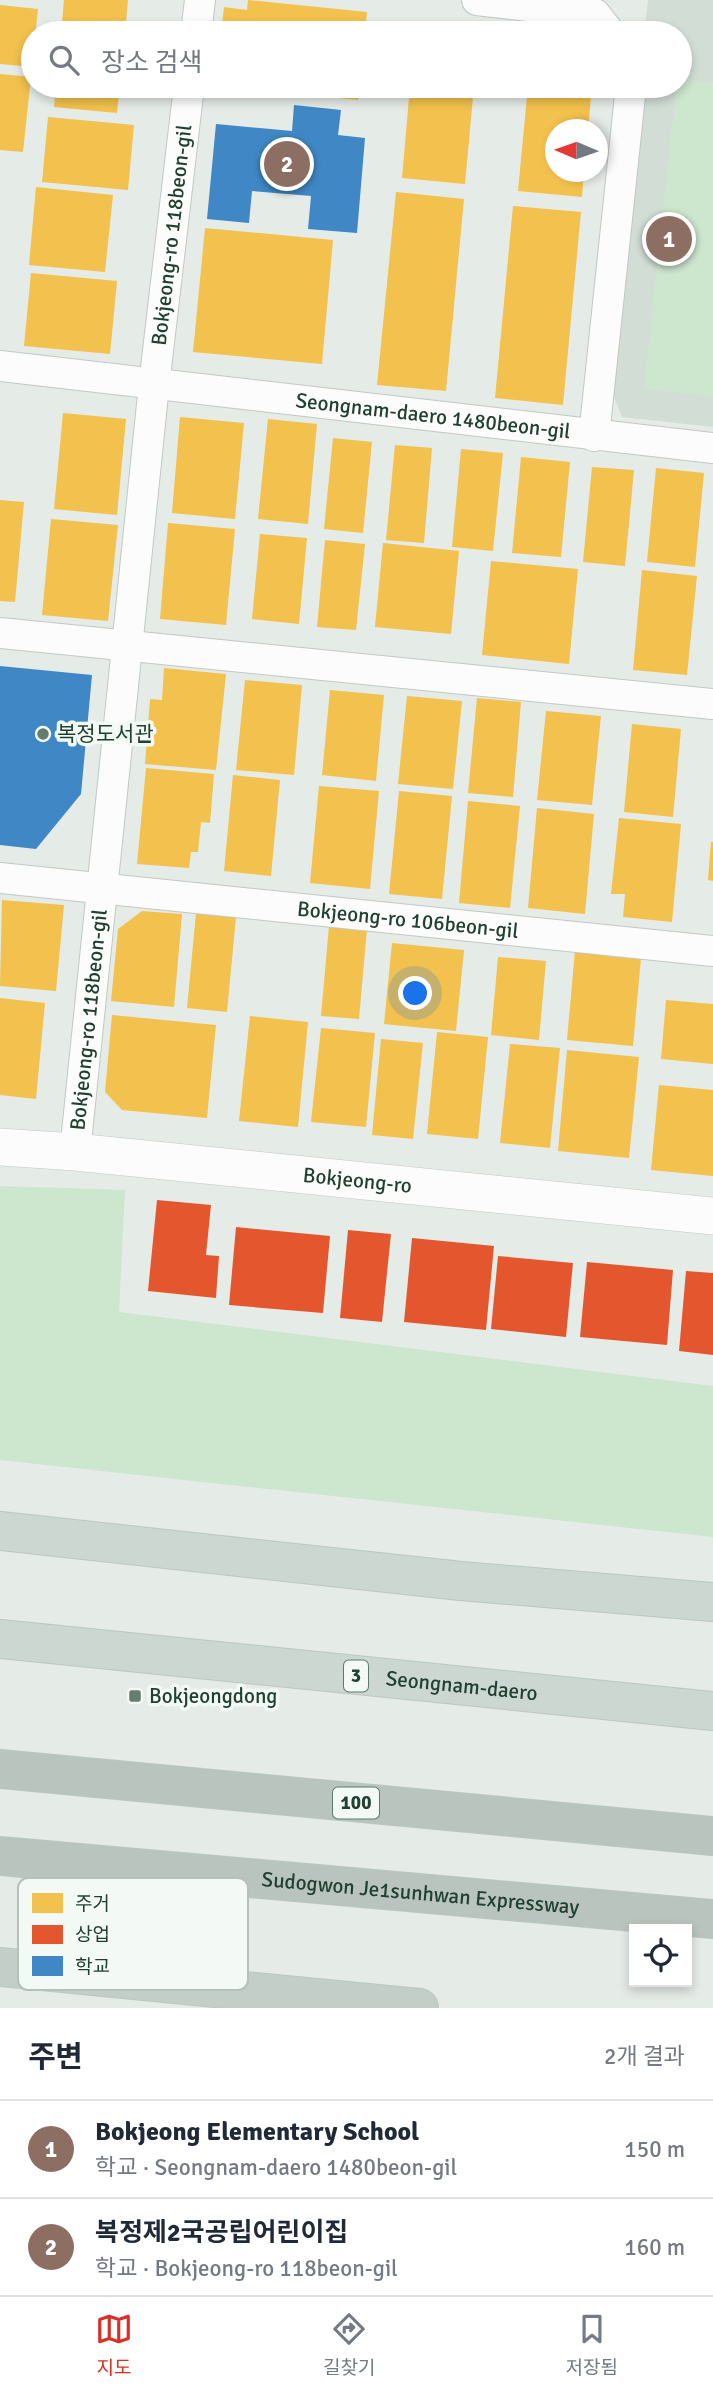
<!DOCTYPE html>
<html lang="ko">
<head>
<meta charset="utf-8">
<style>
  body { margin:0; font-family:Signika,"Noto Sans KR",sans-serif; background:#f6f6f7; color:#1f2937 }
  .controls { position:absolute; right:21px; bottom:21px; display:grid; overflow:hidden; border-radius:0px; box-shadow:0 4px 10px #0003 }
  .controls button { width:63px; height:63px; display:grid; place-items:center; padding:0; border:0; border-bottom:2px solid #e0e1e3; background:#fff; color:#1f2937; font:35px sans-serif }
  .compass { position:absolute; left:545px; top:119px; width:63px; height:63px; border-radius:50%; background:#fff; box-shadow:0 4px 10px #0003; rotate:272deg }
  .you { position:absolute; left:416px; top:994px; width:24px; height:24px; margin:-18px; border:5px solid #fff; border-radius:50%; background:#1a73e8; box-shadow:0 0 0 10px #1a73e833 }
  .badge { display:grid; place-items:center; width:46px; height:46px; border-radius:50%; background:#d93025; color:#fff; font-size:23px; font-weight:700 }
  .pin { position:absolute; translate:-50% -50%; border:4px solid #fff; box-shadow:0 2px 7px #0006 }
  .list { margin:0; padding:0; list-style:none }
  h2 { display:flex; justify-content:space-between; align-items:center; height:91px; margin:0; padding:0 28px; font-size:30px }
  h2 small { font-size:23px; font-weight:400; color:#747a83 }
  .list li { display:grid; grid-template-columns:46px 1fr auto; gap:21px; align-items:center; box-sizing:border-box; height:98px; padding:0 28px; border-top:2px solid #e0e1e3 }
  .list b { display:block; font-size:26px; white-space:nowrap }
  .list p { margin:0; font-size:23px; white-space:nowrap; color:#747a83 }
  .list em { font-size:23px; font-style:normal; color:#747a83 }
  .icon { flex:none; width:38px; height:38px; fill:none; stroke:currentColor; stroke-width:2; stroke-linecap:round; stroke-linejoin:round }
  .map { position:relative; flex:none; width:713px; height:2008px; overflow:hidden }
  .search { position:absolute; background:#fff; box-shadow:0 4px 10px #0003; left:21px; right:21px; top:21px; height:77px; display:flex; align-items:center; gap:18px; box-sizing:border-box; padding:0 24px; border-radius:38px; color:#747a83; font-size:26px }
  .sheet { height:287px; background:#fff }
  nav { display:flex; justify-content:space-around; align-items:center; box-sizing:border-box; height:98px; border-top:2px solid #e0e1e3; background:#fff; font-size:19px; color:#747a83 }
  nav a { display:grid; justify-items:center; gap:4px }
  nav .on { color:#d93025 }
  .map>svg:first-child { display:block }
  .built { fill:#d2ddd6 }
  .green { fill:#cde6ce }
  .homes { fill:#f2c14e }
  .shops { fill:#e4572e }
  .schools { fill:#3f88c5 }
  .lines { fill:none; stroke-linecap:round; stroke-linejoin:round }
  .minor-casing { stroke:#c2c8c4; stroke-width:32 }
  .tertiary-casing { stroke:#c2c8c4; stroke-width:38 }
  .primary-casing { stroke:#bcc7c1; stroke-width:40 }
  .trunk-casing { stroke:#bcc7c1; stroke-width:40 }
  .motorway-casing { stroke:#bcc7c1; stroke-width:40 }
  .minor { stroke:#fbfcfb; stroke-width:30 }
  .tertiary { stroke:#fbfcfb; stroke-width:37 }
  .primary { stroke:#cdd7d2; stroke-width:38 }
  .trunk { stroke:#c4cec8; stroke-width:38 }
  .motorway { stroke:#bac4bf; stroke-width:38 }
  .poi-dot { fill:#657c71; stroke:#f3faf5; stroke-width:2.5 }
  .labels { text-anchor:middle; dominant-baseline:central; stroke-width:7; stroke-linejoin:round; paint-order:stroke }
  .shield { fill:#f3faf5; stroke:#5f786c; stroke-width:2 }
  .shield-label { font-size:19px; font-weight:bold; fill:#204131 }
  .street-label { font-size:21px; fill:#204131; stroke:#f3faf5 }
  .poi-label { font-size:21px; fill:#204131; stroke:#f3faf5; text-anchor:start }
  .key { fill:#f3faf5; stroke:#b4c2ba; stroke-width:2 }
  .key-label { font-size:19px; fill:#204131 }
</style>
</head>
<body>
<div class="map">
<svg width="713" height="2008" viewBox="0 0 713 2008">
  <rect width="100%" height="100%" fill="#e5ebe7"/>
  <path class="built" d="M 648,0 L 713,0 L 713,427 L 622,417 L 612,392 L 640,86 L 680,86 L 680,33 L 644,33 Z"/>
  <path class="green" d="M 680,78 L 713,83 L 713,397 L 644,389 L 676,86 L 680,86 Z
    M 0,1186 L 125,1190 L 119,1312 L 713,1386 L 713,1537 L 0,1460 Z"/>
  <path class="homes" d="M 64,0 L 128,0 L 125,33 L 61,33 Z
    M 248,0 L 367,12 L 366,23 L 375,23 L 374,33 L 221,33 L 224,7 L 247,10 Z
    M 0,5 L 38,9 L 32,67 L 0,64 Z
    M 0,74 L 31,77 L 23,152 L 0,150 Z
    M 56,86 L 120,86 L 117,113 L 54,107 Z
    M 243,86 L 360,86 L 358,100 L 243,89 Z
    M 410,86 L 474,86 L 465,184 L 402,178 Z
    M 528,86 L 592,86 L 588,130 L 556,130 L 556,172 L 584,172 L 582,197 L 518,191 Z
    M 48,117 L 134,125 L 128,190 L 42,182 Z
    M 36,187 L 113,195 L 105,272 L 29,265 Z
    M 396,192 L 464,199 L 446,391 L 377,385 Z
    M 513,206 L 581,212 L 563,405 L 495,398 Z
    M 205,228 L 333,240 L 322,364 L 193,352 Z
    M 31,273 L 117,281 L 110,354 L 24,346 Z
    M 63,413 L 126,419 L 117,515 L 54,509 Z
    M 180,417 L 244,423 L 235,519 L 172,513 Z
    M 268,419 L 317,424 L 308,524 L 258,519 Z
    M 333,438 L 372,442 L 363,533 L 324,529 Z
    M 395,445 L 432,448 L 424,543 L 386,540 Z
    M 461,449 L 503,453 L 493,551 L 452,547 Z
    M 521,457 L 570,462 L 561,557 L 512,553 Z
    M 592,467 L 634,470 L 625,566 L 583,562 Z
    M 656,468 L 704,473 L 695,567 L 647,562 Z
    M 0,500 L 24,502 L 15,602 L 0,601 Z
    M 51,519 L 118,525 L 108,621 L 42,615 Z
    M 168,523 L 235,529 L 226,625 L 160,619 Z
    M 260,534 L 307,538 L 299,624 L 252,619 Z
    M 325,540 L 365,544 L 356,630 L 317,627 Z
    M 383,543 L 459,551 L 451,634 L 375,627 Z
    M 491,561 L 578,569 L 569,664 L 482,655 Z
    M 642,570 L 697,576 L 687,675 L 633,670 Z
    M 164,668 L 226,674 L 216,770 L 145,764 L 150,699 L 162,700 Z
    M 245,680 L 302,685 L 294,775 L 236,770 Z
    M 330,690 L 384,695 L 376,781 L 322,775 Z
    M 407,696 L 462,701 L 453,789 L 398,784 Z
    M 477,698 L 521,702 L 513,797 L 468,793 Z
    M 546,711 L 601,716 L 592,805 L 537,800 Z
    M 632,724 L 681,729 L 673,817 L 624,812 Z
    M 146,768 L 214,774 L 210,823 L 201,822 L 198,852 L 191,852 L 189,868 L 137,864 Z
    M 233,775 L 280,780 L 271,876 L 224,871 Z
    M 319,786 L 379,791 L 370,889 L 310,883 Z
    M 399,791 L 452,796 L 442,899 L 389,894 Z
    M 468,801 L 520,806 L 510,908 L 459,903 Z
    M 537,808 L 594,814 L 585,914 L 528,908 Z
    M 619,818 L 681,824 L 672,922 L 623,917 L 625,894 L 611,894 Z
    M 711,842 L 713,842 L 713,881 L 708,880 Z
    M 2,900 L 64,905 L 56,991 L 0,986 Z
    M 142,911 L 182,914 L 174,1007 L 111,1001 L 118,929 Z
    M 196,913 L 236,917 L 227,1012 L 187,1008 Z
    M 329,926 L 367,929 L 359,1019 L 321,1016 Z
    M 392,943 L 464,950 L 456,1031 L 384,1024 Z
    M 575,951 L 641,958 L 633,1046 L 567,1040 Z
    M 498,957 L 546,961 L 539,1040 L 491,1035 Z
    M 0,998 L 45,1003 L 36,1099 L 0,1095 Z
    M 666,1000 L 713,1004 L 713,1064 L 661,1059 Z
    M 112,1015 L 216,1025 L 207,1118 L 122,1110 L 105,1092 Z
    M 250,1016 L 308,1022 L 298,1127 L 239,1121 Z
    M 321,1028 L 375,1033 L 366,1127 L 311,1122 Z
    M 437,1032 L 488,1037 L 478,1139 L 427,1134 Z
    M 381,1039 L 423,1043 L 413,1139 L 372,1135 Z
    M 510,1044 L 560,1048 L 550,1148 L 500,1143 Z
    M 567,1050 L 639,1057 L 629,1158 L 558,1151 Z
    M 659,1085 L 713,1090 L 713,1176 L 651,1170 Z"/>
  <path class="shops" d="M 157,1200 L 211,1205 L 206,1255 L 219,1256 L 216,1298 L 148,1291 Z
    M 236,1227 L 330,1236 L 323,1313 L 229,1305 Z
    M 348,1230 L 391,1234 L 382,1322 L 340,1318 Z
    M 412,1238 L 494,1246 L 486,1330 L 404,1322 Z
    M 498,1256 L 573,1263 L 566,1337 L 491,1329 Z
    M 587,1262 L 673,1270 L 667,1345 L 580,1337 Z
    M 686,1271 L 713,1273 L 713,1355 L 679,1351 Z"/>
  <path class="schools" d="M 294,105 L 341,110 L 338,135 L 365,138 L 357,233 L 308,229 L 311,196 L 252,191 L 249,223 L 207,219 L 216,124 L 292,131 Z
    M 0,666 L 92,675 L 81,794 L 36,849 L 0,845 Z"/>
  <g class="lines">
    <defs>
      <g id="minor">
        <path d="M 477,0 L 595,14 L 610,33"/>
        <path d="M 196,33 L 200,0"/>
        <path id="s1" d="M 0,366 L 713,448"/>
        <path d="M 594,436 L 631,86"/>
        <path d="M 0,633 L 713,704"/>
        <path id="s2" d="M 0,878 L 713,951"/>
        <path id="s3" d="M 75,1152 L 154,385 L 189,86"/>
      </g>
      <g id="tertiary">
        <path id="s4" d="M 0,1147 L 75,1152 L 713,1216"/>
      </g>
      <g id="primary">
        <path d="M 0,1531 L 461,1581 L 713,1602"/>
        <path id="s5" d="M 0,1639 L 713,1711"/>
      </g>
      <path id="trunk" d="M 0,1967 L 419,2008"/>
      <g id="motorway">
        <path d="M 0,1769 L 713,1836"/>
        <path id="s6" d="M 0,1856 L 713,1919"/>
      </g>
    </defs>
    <use href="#minor" class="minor-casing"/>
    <use href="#tertiary" class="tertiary-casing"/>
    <use href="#primary" class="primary-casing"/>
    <use href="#trunk" class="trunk-casing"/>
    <use href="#motorway" class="motorway-casing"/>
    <use href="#minor" class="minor"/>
    <use href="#tertiary" class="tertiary"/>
    <use href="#primary" class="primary"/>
    <use href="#trunk" class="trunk"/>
    <use href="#motorway" class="motorway"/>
  </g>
  <g class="poi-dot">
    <circle cx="43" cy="734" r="7"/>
    <rect x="128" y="1689" width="14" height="14" rx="3.5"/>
  </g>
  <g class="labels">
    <g class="shield">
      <rect x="344" y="1660.5" width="24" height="31" rx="5"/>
      <rect x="333" y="1787.5" width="46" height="31" rx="5"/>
    </g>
    <g class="shield-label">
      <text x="356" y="1676">3</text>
      <text x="356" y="1803">100</text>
    </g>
    <g class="street-label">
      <text stroke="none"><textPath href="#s3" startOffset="922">Bokjeong-ro 118beon-gil</textPath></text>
      <text stroke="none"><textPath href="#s1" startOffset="436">Seongnam-daero 1480beon-gil</textPath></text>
      <text stroke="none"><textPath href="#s2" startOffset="410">Bokjeong-ro 106beon-gil</textPath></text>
      <text stroke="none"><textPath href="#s3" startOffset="133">Bokjeong-ro 118beon-gil</textPath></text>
      <text stroke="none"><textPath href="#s4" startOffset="359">Bokjeong-ro</textPath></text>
      <text stroke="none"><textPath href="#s5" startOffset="464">Seongnam-daero</textPath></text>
      <text stroke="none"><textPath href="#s6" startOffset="422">Sudogwon Je1sunhwan Expressway</textPath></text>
    </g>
    <g class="poi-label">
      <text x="57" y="734">복정도서관</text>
      <text x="149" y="1696">Bokjeongdong</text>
    </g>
  </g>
  <rect x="18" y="1878" width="230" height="112" rx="10" class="key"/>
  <rect x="32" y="1893" width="31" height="20" fill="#f2c14e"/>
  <rect x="32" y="1925" width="31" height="19" fill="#e4572e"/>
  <rect x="32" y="1956" width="31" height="20" fill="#3f88c5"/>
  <g class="key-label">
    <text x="75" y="1910">주거</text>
    <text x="75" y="1941">상업</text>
    <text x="75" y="1973">학교</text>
  </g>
</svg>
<div class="controls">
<button><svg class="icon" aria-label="locate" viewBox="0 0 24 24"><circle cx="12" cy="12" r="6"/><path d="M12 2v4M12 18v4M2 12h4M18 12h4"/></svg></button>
</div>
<svg class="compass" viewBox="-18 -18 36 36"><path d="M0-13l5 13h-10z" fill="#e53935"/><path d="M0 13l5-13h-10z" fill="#747a83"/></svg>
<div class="you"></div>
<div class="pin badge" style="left:669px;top:239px;background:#8d6e63">1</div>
<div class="pin badge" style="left:287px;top:164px;background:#8d6e63">2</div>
<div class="search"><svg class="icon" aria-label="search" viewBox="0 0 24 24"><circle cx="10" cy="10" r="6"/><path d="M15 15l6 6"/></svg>장소 검색</div>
</div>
<section class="sheet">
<h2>주변<small>2개 결과</small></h2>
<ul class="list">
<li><span class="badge" style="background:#8d6e63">1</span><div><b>Bokjeong Elementary School</b><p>학교 · Seongnam-daero 1480beon-gil</p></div><em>150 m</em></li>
<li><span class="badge" style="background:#8d6e63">2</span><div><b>복정제2국공립어린이집</b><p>학교 · Bokjeong-ro 118beon-gil</p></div><em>160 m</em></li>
</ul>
</section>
<nav>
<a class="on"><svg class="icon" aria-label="map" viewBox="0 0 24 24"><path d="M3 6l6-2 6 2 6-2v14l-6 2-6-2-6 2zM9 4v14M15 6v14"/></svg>지도</a>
<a><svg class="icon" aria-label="directions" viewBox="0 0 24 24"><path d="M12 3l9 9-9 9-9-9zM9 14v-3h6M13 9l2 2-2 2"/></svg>길찾기</a>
<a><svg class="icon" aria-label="saved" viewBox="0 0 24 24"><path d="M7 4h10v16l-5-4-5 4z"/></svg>저장됨</a>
</nav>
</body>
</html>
